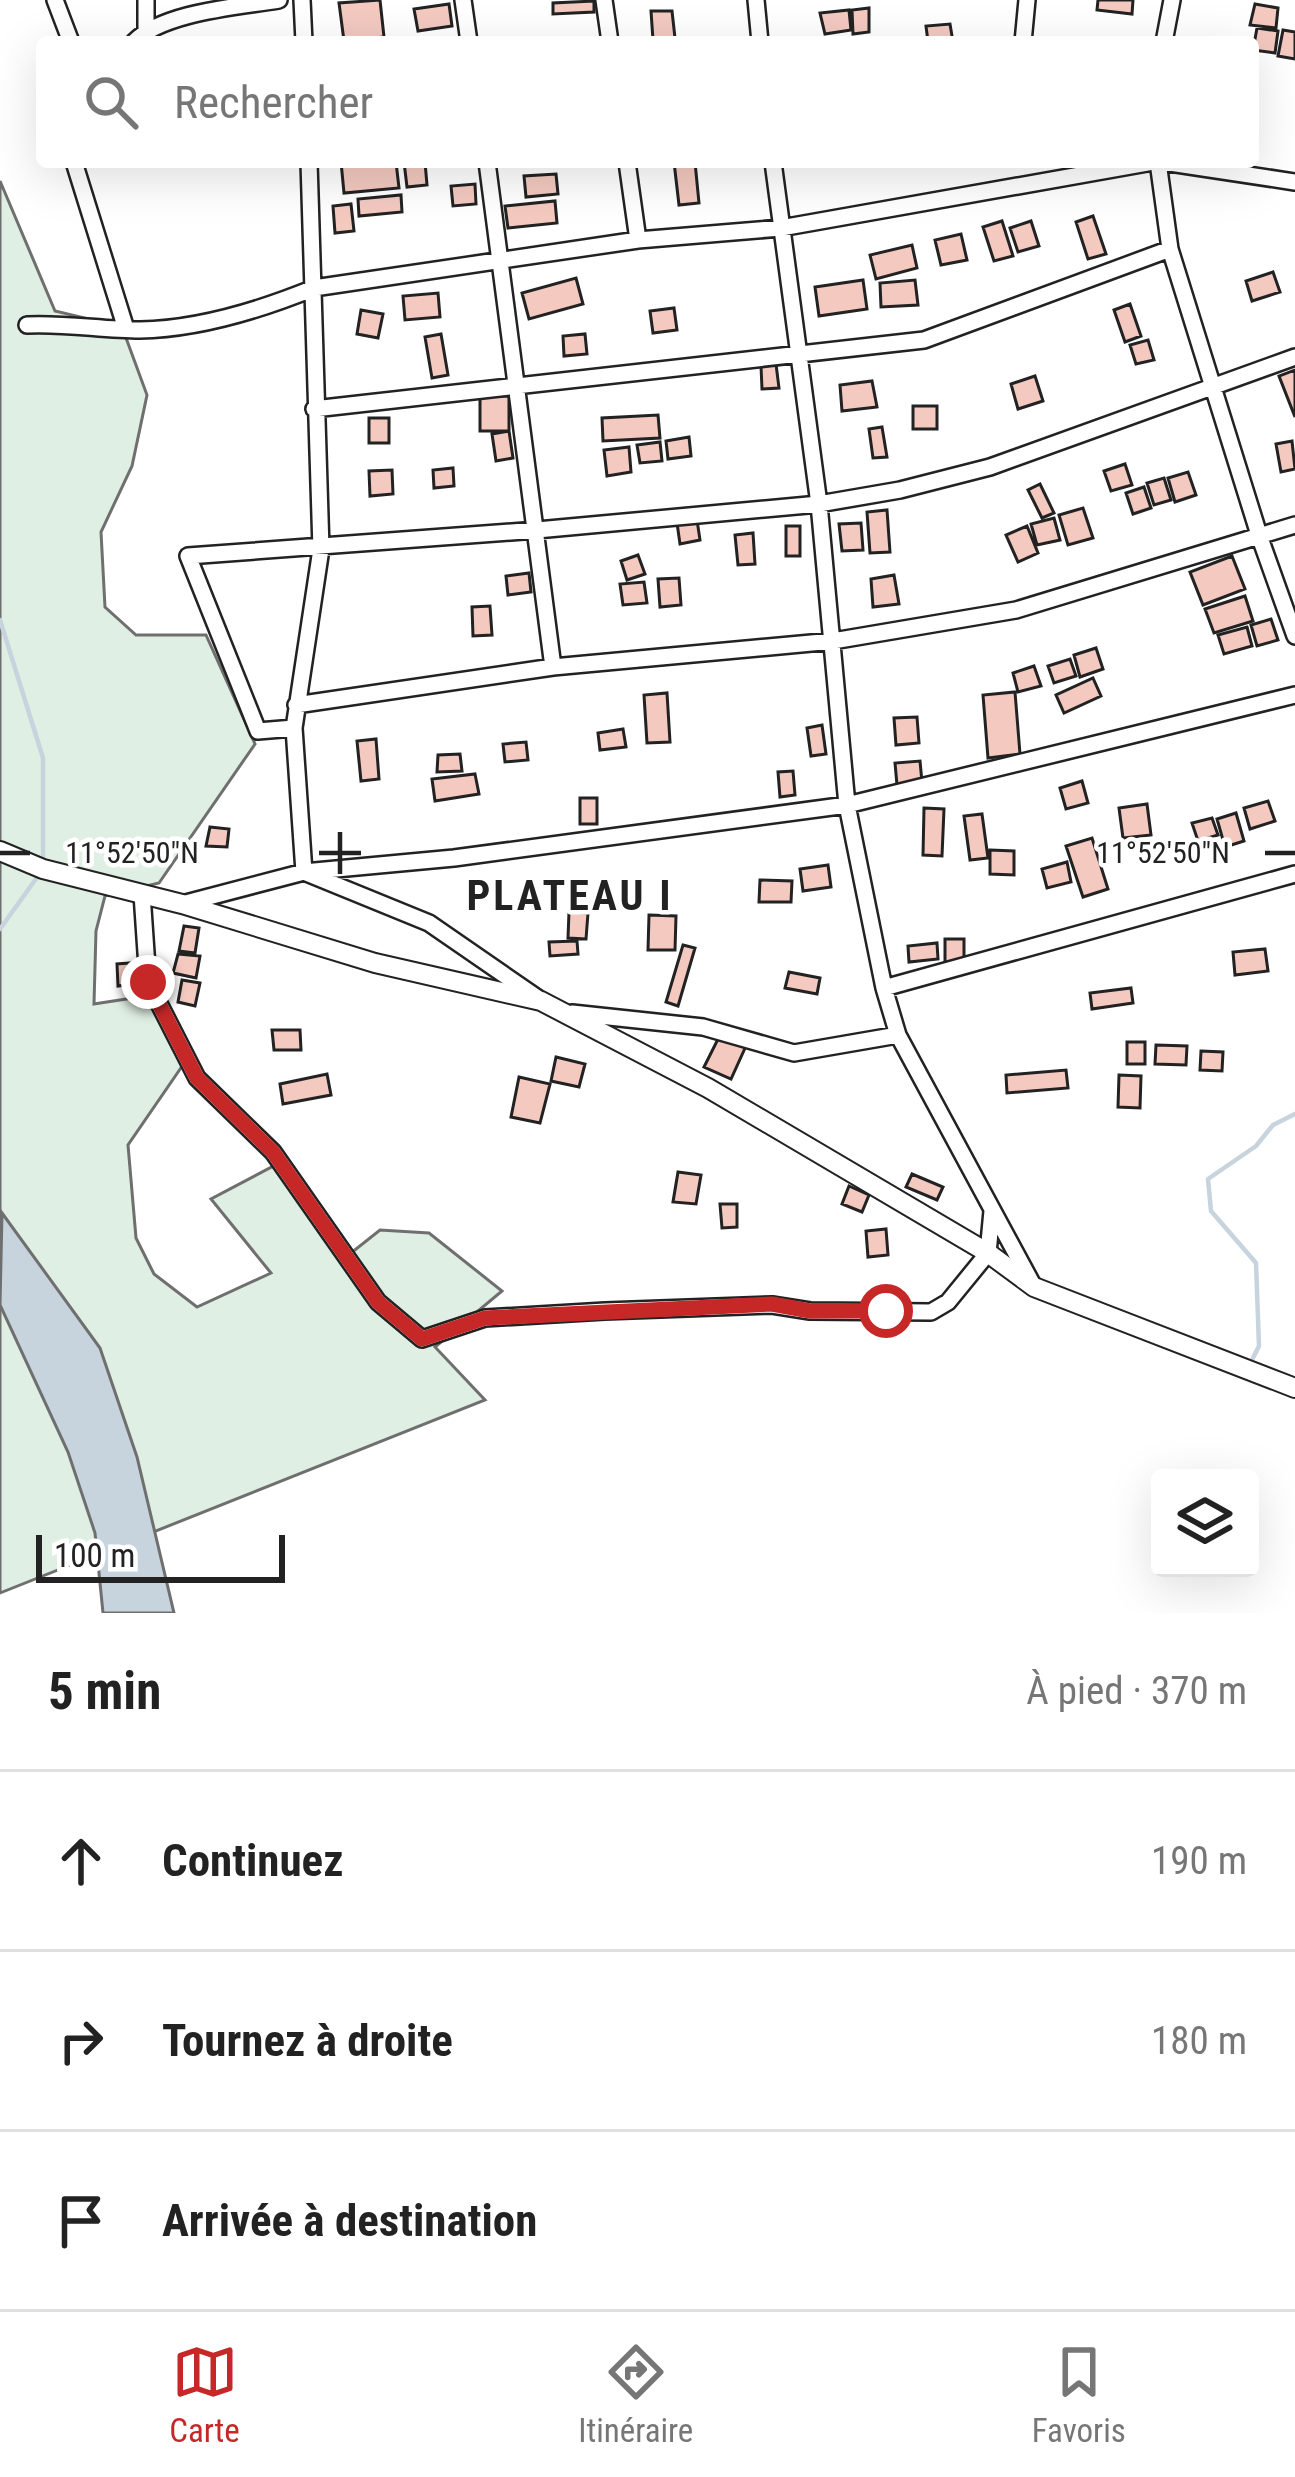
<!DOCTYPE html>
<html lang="fr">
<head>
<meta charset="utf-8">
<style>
  body { margin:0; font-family:"Roboto Condensed",sans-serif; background:#f6f6f6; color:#222 }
  .controls { position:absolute; right:36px; bottom:36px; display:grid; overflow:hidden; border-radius:12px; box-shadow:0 12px 48px #0002 }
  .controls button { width:108px; height:108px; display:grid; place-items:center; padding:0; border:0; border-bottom:3px solid #e0e0e0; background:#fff; color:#222; font:60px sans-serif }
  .scale { position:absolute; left:36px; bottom:30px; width:249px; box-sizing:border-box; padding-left:12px; border:6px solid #222; border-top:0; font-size:33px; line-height:42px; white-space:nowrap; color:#222; -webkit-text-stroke:9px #fff; paint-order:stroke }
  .stop { position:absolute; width:36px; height:36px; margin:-27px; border:9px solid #c62828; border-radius:50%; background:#fff }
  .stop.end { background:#c62828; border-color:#fff; box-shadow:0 3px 12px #0008 }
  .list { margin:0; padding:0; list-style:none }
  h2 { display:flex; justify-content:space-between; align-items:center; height:156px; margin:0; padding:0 48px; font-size:51px }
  h2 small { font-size:39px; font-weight:400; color:#767676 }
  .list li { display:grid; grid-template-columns:78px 1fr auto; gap:36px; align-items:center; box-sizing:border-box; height:180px; padding:0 48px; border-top:3px solid #e0e0e0 }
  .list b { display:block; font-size:45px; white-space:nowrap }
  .list em { font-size:39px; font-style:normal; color:#767676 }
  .icon { flex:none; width:66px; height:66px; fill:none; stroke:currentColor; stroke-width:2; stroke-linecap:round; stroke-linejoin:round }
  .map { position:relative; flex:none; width:1295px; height:1613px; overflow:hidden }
  .search { position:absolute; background:#fff; box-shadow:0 12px 48px #0002; left:36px; right:36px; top:36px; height:132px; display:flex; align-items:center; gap:30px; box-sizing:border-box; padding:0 42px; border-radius:12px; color:#767676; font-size:45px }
  .sheet { height:696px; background:#fff }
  nav { display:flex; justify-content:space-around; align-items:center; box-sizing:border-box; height:168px; border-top:3px solid #e0e0e0; background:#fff; font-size:33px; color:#767676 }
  nav a { display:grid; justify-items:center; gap:6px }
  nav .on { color:#c62828 }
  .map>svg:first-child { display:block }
  .green { fill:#e0efe3; stroke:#6f6f6f; stroke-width:3 }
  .water { fill:#c7d3dd; stroke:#6f6f6f; stroke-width:3 }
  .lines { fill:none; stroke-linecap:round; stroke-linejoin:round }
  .stream { stroke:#c7d3dd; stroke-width:4.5 }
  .building { fill:#f3c9c0; stroke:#222; stroke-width:3 }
  .minor-casing { stroke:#222; stroke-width:20 }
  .tertiary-casing { stroke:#222; stroke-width:22 }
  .minor { stroke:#fff; stroke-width:15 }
  .tertiary { stroke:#fff; stroke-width:18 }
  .route { stroke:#c62828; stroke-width:15 }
  .ticks { fill:none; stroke:#222; stroke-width:4.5 }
  .labels { text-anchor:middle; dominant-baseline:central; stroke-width:9; stroke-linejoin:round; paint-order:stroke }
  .district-label { font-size:42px; font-weight:bold; letter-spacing:3px; fill:#222; stroke:#fff }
  .ticks-label { font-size:30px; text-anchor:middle; fill:#222; stroke:#fff; stroke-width:9; stroke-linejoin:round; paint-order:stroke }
</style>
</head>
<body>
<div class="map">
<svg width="1295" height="1613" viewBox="0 0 1295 1613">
  <rect width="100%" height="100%" fill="#fff"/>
  <path class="green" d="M 0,181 L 55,311 L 122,327 L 147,395 L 132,466 L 101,532 L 105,607 L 136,635 L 206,635 L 255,744 L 159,883 L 105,896 L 96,931 L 94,1004 L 146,996 L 187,1059 L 128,1145 L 136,1238 L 154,1274 L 197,1307 L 271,1273 L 211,1199 L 283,1161 L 346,1257 L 380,1230 L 429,1233 L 502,1291 L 435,1347 L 485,1400 L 0,1593 Z"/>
  <path class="water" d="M 2,1213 L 100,1348 L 137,1457 L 174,1613 L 103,1613 L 95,1533 L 68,1452 L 0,1305 Z"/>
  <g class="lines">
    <path class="stream" d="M 0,620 L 43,758 L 43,860
      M 0,929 L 38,876
      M 1253,1358 L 1259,1346 L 1256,1263 L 1211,1211 L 1208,1179 L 1256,1146 L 1273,1125 L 1295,1114"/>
  </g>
  <path class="building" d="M 380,0 L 384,37 L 344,41 L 339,3 Z
    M 1098,0 L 1133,0 L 1132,14 L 1097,10 Z
    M 594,1 L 594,12 L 553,14 L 553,3 Z
    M 449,4 L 452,26 L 418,31 L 414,9 Z
    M 1255,4 L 1278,8 L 1276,28 L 1250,25 Z
    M 869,8 L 869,32 L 853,34 L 852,10 Z
    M 849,10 L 851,30 L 825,34 L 820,13 Z
    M 651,11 L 672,11 L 675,38 L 653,40 Z
    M 950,24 L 953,42 L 928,42 L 926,26 Z
    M 1257,28 L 1278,31 L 1275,53 L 1253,50 Z
    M 1283,30 L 1295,32 L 1295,59 L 1278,56 Z
    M 341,162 L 396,162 L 399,188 L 344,193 Z
    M 404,162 L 425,162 L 427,185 L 407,187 Z
    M 674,162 L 695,162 L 699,203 L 679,205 Z
    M 556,174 L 558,194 L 526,197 L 524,176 Z
    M 475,184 L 476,204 L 453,206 L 451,186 Z
    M 401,195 L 402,212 L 359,216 L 358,199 Z
    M 555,201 L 557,223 L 508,228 L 505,206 Z
    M 351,204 L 354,231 L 335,233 L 333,206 Z
    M 1093,216 L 1106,254 L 1088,259 L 1076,222 Z
    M 1002,221 L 1013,256 L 994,261 L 983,227 Z
    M 1031,221 L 1039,246 L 1018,252 L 1010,228 Z
    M 961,234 L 967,260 L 941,265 L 935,240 Z
    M 912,245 L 917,268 L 876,279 L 870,255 Z
    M 1273,272 L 1280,292 L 1252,301 L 1246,281 Z
    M 576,278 L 583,304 L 529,319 L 522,293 Z
    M 863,280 L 867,309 L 819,316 L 815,287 Z
    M 915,280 L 918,305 L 881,307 L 880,283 Z
    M 438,293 L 440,317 L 405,320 L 403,296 Z
    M 1130,304 L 1141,336 L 1125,342 L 1114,310 Z
    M 674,308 L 677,330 L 653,333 L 650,311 Z
    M 361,310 L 383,314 L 378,338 L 357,334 Z
    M 441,334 L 448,375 L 432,378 L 425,337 Z
    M 585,334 L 587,354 L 564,356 L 563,336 Z
    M 1148,340 L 1154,360 L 1136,364 L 1130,345 Z
    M 776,364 L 779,388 L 762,389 L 761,366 Z
    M 1295,370 L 1295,417 L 1279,376 Z
    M 1035,376 L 1043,401 L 1018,409 L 1011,384 Z
    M 872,381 L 877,407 L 842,411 L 840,385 Z
    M 480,396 L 509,396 L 509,431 L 480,431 Z
    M 913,406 L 937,406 L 937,429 L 913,429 Z
    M 658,415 L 660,438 L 603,441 L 602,418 Z
    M 369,418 L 389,418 L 389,443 L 369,443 Z
    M 882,427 L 887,457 L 873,458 L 869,429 Z
    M 509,431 L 513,458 L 496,461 L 492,434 Z
    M 689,437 L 691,456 L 668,459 L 666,441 Z
    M 1292,441 L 1295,469 L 1281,472 L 1276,444 Z
    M 660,442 L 662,461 L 640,463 L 637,445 Z
    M 629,447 L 631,472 L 607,476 L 604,450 Z
    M 1125,464 L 1132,485 L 1111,491 L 1104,471 Z
    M 453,468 L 454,486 L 434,488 L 433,470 Z
    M 392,470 L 393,494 L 370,496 L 369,471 Z
    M 1188,472 L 1196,495 L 1175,502 L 1168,478 Z
    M 1164,478 L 1171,500 L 1154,505 L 1147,483 Z
    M 1040,484 L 1054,513 L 1042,518 L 1028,490 Z
    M 1144,487 L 1151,508 L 1133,514 L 1126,493 Z
    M 1083,508 L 1093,538 L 1068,545 L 1059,515 Z
    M 887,510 L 890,552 L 870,553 L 867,512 Z
    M 1054,518 L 1060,540 L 1037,545 L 1031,524 Z
    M 697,520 L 700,540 L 680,544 L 677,523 Z
    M 861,523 L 863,550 L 842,551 L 839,524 Z
    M 786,526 L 800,526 L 800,556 L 786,556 Z
    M 1027,526 L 1038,553 L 1018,562 L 1006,535 Z
    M 753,533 L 755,564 L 738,565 L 735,535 Z
    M 638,555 L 645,574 L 627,580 L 621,561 Z
    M 1232,556 L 1245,589 L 1203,605 L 1190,572 Z
    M 529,573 L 531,592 L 508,595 L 506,576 Z
    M 894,575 L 899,604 L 873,607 L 871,579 Z
    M 679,578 L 681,605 L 660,607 L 658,579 Z
    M 644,582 L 647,603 L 623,605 L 620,584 Z
    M 1245,596 L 1253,621 L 1214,633 L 1205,609 Z
    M 490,606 L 492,635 L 473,636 L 472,607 Z
    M 1271,619 L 1278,640 L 1257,646 L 1251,625 Z
    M 1247,627 L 1252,646 L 1224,654 L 1218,635 Z
    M 1096,648 L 1103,669 L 1080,677 L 1074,655 Z
    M 1070,659 L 1076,676 L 1054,683 L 1048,666 Z
    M 1034,666 L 1041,686 L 1018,692 L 1013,673 Z
    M 1093,678 L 1101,696 L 1064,713 L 1056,695 Z
    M 1015,692 L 1020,754 L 988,758 L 983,695 Z
    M 667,693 L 670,742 L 647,743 L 644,695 Z
    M 917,717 L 919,743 L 896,745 L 894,718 Z
    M 822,725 L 826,754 L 811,756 L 807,728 Z
    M 623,729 L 626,747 L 600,750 L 598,733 Z
    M 376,739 L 379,779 L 361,781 L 357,741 Z
    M 526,742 L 528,760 L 505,762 L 503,744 Z
    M 460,754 L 462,771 L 437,772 L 438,755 Z
    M 920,761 L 922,782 L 897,785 L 895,763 Z
    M 793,771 L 795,795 L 780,797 L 778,772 Z
    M 475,774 L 479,794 L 435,801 L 432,779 Z
    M 1082,781 L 1088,803 L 1066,809 L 1060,788 Z
    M 580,798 L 597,798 L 597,824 L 580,824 Z
    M 1268,801 L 1275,821 L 1250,829 L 1244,808 Z
    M 1147,804 L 1151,835 L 1123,838 L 1119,808 Z
    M 924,808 L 944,809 L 942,856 L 923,855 Z
    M 1236,813 L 1244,841 L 1225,847 L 1217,819 Z
    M 982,814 L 988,858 L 970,860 L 964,816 Z
    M 1212,818 L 1218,835 L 1198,841 L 1192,823 Z
    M 210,827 L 229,829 L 227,847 L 206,846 Z
    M 1092,838 L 1108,889 L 1083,897 L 1066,846 Z
    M 990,850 L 1014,851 L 1014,875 L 990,874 Z
    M 1067,862 L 1071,882 L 1047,888 L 1042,869 Z
    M 828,865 L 831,887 L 803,891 L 800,869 Z
    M 760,880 L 792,881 L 791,902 L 759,902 Z
    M 569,912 L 588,913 L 586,939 L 568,938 Z
    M 649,915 L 676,916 L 675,950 L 648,950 Z
    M 184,926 L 199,928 L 195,953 L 179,951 Z
    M 945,939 L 964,939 L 964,962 L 945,962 Z
    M 577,941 L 578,954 L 550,956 L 549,942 Z
    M 937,943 L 938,959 L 909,962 L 908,946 Z
    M 683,945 L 695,948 L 678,1006 L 666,1002 Z
    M 1265,949 L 1268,971 L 1235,975 L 1233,952 Z
    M 178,954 L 200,956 L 196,978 L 173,973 Z
    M 142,962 L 144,983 L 118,986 L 117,964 Z
    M 789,972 L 820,978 L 817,994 L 785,988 Z
    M 182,980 L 200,983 L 195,1006 L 178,1002 Z
    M 1131,988 L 1133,1003 L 1092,1009 L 1090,993 Z
    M 272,1030 L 300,1030 L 301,1050 L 274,1050 Z
    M 719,1037 L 746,1046 L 731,1079 L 704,1067 Z
    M 1127,1042 L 1145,1042 L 1145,1064 L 1127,1064 Z
    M 1156,1045 L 1187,1046 L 1186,1065 L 1155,1064 Z
    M 1201,1051 L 1223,1052 L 1222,1071 L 1200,1070 Z
    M 556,1057 L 585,1064 L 579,1087 L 551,1081 Z
    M 1066,1070 L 1068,1088 L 1007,1093 L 1006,1075 Z
    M 327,1074 L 331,1095 L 283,1104 L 280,1084 Z
    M 1119,1075 L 1141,1076 L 1140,1108 L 1118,1107 Z
    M 519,1077 L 550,1084 L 540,1123 L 511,1117 Z
    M 678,1172 L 701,1175 L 696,1204 L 673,1202 Z
    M 912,1174 L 943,1187 L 937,1200 L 906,1187 Z
    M 849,1186 L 869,1195 L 862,1212 L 842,1204 Z
    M 720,1204 L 737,1204 L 737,1227 L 722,1228 Z
    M 886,1229 L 888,1255 L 868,1257 L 866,1231 Z"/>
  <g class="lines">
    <defs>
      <path id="minor" d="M 55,0 L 71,42
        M 146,0 L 146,30
        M 302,0 L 304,42
        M 463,0 L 469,42
        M 604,0 L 610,42
        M 756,0 L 760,42
        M 134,42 C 163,12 238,7 279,0
        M 1023,42 L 1027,0
        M 1164,42 L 1172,0
        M 74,162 L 126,329
        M 309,162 L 321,549 L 294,728 L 304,872 L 429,923 L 539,999
        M 487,162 L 553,667
        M 627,162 L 638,240
        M 773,162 L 819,504 L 847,805 L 884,988 L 898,1035 L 1033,1285
        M 1158,162 L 1170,249 L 1260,538 L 1295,636
        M 1163,162 L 1295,182
        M 27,325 C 66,323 102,330 140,330 C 200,329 260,310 314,288 L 638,240 L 781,228 L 1153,162
        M 314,409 L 924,340 L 1170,249
        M 296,705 L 553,667 L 833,641 L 1016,610 L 1295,525
        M 294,728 L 258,731 L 188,556 L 537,530 L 819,504 L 900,490 L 990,467 L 1295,357
        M 142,894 L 148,982 L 197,1078 L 273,1152 L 378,1302 L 422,1339 L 485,1318 L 605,1311 L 772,1305 L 810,1311 L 931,1312 L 948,1302 L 988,1253 L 992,1211
        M 182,904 L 304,872 L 454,858 L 847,805 L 1295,695
        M 884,988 L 1295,874
        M 572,1013 L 703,1027 L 794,1053 L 898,1035"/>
      <path id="tertiary" d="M 0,851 L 43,869 L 182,904 L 375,963 L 541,1001 L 708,1088 L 988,1253 L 1034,1287 L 1295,1388"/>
    </defs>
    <use href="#minor" class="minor-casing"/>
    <use href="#tertiary" class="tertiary-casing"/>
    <use href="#minor" class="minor"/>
    <use href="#tertiary" class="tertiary"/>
  </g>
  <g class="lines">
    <path class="route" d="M 148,982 L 197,1078 L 273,1152 L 378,1302 L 422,1339 L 485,1318 L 772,1304 L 810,1311 L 886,1311"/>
  </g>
  <path class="ticks" d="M 340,832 L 340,874M 0,853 L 30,853M 319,853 L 361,853M 1265,853 L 1295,853"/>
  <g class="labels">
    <g class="district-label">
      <text x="570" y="895">PLATEAU I</text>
    </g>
  </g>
  <g class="ticks-label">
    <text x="132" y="863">11°52'50"N</text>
    <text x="1163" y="863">11°52'50"N</text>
  </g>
</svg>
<div class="controls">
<button><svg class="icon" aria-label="layers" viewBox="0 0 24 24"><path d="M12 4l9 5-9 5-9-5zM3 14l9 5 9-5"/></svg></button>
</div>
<div class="scale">100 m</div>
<div class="stop" style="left:886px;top:1311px"></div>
<div class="stop end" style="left:148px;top:982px"></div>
<div class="search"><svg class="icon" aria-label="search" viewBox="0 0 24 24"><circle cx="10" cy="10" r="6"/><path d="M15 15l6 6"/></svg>Rechercher</div>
</div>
<section class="sheet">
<h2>5 min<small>À pied · 370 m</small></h2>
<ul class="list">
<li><svg class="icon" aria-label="ahead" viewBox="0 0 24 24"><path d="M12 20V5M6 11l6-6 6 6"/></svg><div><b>Continuez</b></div><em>190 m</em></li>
<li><svg class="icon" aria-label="right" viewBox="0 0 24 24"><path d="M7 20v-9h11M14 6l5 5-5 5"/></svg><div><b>Tournez à droite</b></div><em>180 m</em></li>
<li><svg class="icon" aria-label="arrive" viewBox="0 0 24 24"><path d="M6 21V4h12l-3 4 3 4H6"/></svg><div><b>Arrivée à destination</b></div></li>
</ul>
</section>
<nav>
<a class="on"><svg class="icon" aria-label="map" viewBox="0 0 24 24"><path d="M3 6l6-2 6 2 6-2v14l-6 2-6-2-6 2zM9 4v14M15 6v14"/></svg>Carte</a>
<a><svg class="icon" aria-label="directions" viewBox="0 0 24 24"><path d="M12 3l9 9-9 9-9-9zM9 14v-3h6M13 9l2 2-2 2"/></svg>Itinéraire</a>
<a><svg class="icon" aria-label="saved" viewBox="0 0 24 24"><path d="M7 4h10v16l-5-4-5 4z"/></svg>Favoris</a>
</nav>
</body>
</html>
